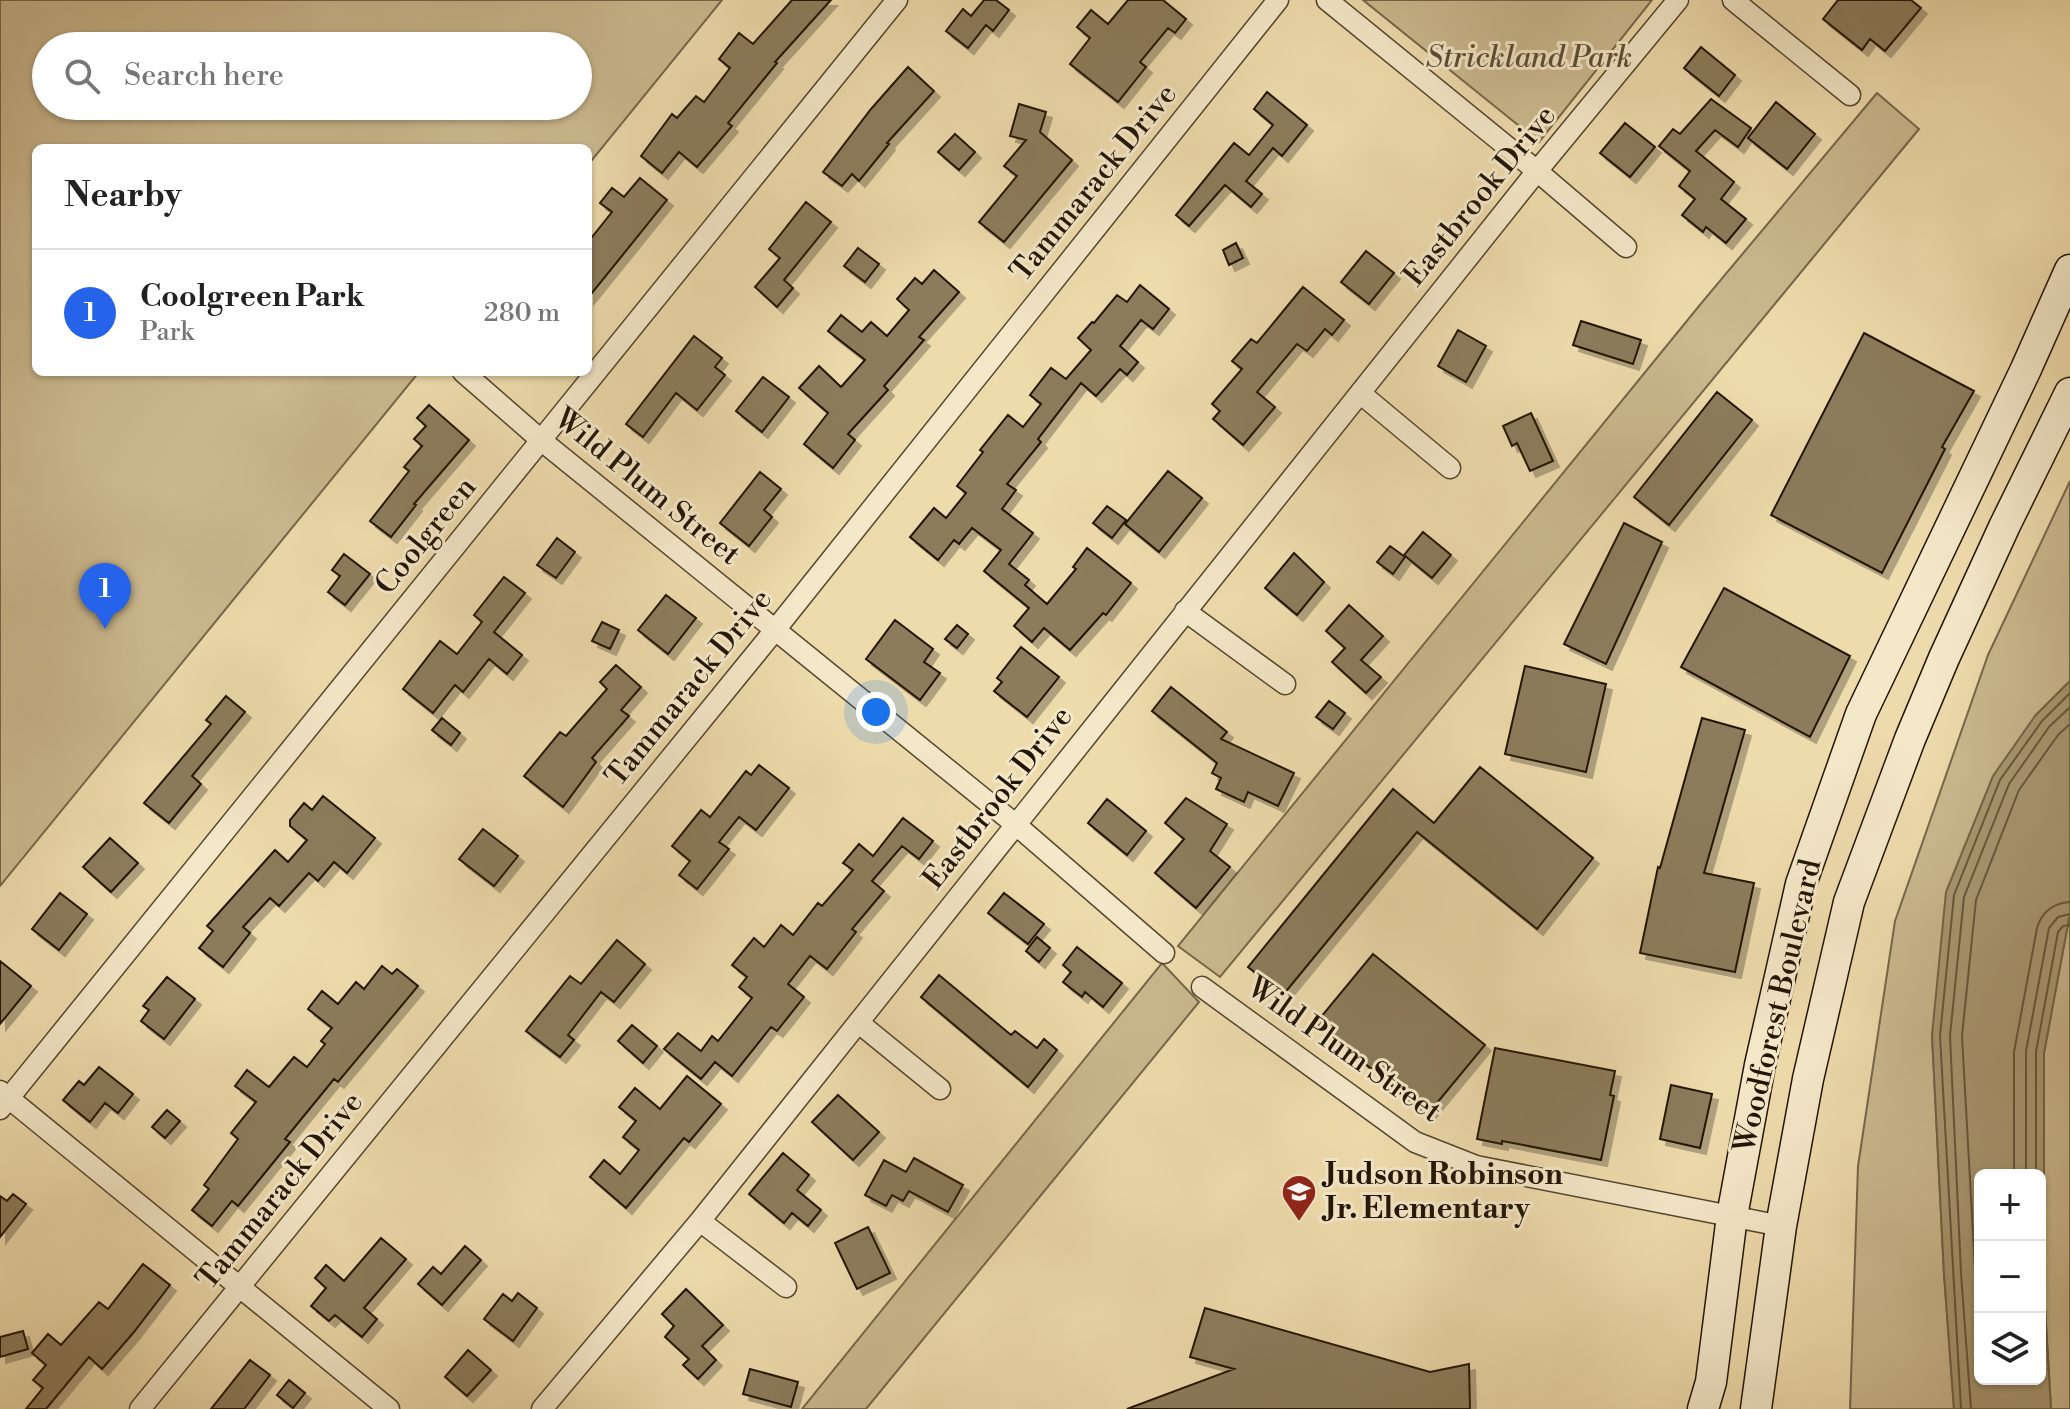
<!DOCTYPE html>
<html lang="en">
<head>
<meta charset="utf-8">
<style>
  body { margin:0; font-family:"Libre Bodoni",serif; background:#f2f2f2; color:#222 }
  .controls { position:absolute; right:24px; bottom:24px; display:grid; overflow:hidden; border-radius:12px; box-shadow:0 2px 6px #0004 }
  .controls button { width:72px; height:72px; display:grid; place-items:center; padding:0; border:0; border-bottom:2px solid #e0e0e0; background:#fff; color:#222; font:40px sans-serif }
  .you { position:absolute; left:876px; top:712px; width:28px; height:28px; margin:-20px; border:6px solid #fff; border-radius:50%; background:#1a73e8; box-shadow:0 0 0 12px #1a73e833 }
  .badge { display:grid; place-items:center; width:52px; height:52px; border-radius:50%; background:#2563eb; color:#fff; font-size:26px; font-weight:700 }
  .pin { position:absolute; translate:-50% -66px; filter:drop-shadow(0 2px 4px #0008) }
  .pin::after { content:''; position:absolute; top:42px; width:28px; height:24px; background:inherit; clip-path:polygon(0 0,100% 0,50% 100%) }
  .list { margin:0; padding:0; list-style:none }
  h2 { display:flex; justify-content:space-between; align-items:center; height:104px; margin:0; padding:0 32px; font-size:34px }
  h2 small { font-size:26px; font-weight:400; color:#767676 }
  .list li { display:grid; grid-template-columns:52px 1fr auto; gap:24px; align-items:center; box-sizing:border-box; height:128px; padding:0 32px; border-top:2px solid #e0e0e0 }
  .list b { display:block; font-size:30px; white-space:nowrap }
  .list p { margin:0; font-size:26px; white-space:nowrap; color:#767676 }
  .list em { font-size:26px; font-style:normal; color:#767676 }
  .icon { flex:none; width:44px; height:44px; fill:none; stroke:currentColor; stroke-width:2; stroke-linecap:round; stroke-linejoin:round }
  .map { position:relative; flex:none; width:2070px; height:1409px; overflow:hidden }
  .search { position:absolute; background:#fff; box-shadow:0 2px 6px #0004; left:32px; top:32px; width:560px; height:88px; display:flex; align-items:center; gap:20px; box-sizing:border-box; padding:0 28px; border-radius:44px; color:#767676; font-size:30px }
  .panel { position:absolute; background:#fff; box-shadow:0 2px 6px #0004; left:32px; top:144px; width:560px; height:232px; border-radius:12px }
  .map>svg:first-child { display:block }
  .green { fill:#cbb98f; stroke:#76674a; stroke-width:2; fill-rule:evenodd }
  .water { fill:#a99873; stroke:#736447; stroke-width:2; fill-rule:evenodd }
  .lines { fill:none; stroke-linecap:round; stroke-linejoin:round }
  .shore { stroke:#66563c; stroke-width:2 }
  .building { fill:#8c7c5b; stroke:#221504; stroke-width:2; filter:url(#shadow) }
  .street-casing { stroke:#55462e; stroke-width:23 }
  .secondary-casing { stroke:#221504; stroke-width:33 }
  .street { stroke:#f4e8c9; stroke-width:20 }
  .secondary { stroke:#f4e8c9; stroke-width:30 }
  .labels { text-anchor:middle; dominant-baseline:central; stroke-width:6; stroke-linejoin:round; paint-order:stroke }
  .park-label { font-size:30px; font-style:italic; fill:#5d4e35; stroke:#f4e8c9 }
  .street-label { font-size:30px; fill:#221504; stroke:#f4e8c9 }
  .poi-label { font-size:30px; font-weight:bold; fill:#221504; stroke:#f4e8c9; text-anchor:start }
</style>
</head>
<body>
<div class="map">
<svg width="2070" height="1409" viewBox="0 0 2070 1409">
  <defs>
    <filter id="shadow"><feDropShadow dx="6" dy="6" stdDeviation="0" flood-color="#0004"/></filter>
  </defs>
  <rect width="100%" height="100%" fill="#eedbac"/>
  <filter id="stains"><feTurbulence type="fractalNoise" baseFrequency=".0025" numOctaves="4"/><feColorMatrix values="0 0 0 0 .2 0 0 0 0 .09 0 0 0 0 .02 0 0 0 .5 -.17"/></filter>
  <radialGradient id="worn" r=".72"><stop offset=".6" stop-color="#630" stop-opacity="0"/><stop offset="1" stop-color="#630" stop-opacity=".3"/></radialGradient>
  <path class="green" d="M 0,0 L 722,0 L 588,165 L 588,148 L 36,148 L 36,372 L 419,372 L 0,886 ZM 46,46 L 578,46 L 578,106 L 46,106 Z
    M 1363,0 L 1652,0 L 1539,142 Z
    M 1877,93 L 1919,129 L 1220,977 L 1178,946 L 1699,306 Z
    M 2070,481 L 2070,681 L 2035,716 L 1932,1035 L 1944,1274 L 1954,1409 L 1850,1409 L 1858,1166 L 1895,921 L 1988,655 Z
    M 2070,913 L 2070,1409 L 2051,1409 L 2044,1291 L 2044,1053 Z
    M 1162,963 L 1199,1002 L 866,1409 L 802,1409 Z"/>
  <path class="water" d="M 2070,681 L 2070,913 L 2044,1053 L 2044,1291 L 2051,1409 L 1954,1409 L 1944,1274 L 1932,1035 L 1946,892 L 1993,776 L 2035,716 ZM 1980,1175 L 2040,1175 L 2040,1379 L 1980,1379 Z"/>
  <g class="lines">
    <path class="shore" d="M 2014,1175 L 2014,1052 L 2037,928 C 2042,912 2053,903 2070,902
      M 2026,1175 L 2026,1051 L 2049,928 L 2058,917 L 2070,914
      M 2036,1175 L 2036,1052 L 2058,932 L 2063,926 L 2070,925
      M 1980,1359 L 1962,1036 L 1976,900 L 2019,790 L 2058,735 L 2070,724
      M 1961,1409 L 1940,1036 L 1954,895 L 2000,780 L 2042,721 L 2070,693
      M 1971,1409 L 1961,1273 L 1950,1036 L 1964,897 L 2009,784 L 2049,727 L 2070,707"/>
  </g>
  <path class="building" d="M 792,0 L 831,0 L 775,62 L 777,63 L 728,123 L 732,126 L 697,167 L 679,152 L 662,173 L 641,156 L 672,114 L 677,118 L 696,96 L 704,102 L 730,68 L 719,59 L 739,33 L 753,44 Z
    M 984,0 L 996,0 L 1009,10 L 993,31 L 986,25 L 968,48 L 946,31 L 963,9 L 971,16 Z
    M 1128,0 L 1163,0 L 1186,19 L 1175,33 L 1168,28 L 1140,62 L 1146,67 L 1118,102 L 1070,64 L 1090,38 L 1077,27 L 1091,10 L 1108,24 Z
    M 1838,0 L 1911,0 L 1921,8 L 1885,51 L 1870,39 L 1862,50 L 1823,19 Z
    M 1701,47 L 1735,75 L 1719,96 L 1684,68 Z
    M 908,67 L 934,91 L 887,143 L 889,144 L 859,181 L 852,174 L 842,186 L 823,172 L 871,109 Z
    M 1267,92 L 1307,125 L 1282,156 L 1273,148 L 1246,181 L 1262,194 L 1251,207 L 1225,185 L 1189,226 L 1176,215 L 1234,143 L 1249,155 L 1273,125 L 1254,109 Z
    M 1711,99 L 1751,128 L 1738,147 L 1715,130 L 1696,151 L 1734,182 L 1721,199 L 1746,219 L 1726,243 L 1706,227 L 1703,232 L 1682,215 L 1695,199 L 1679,186 L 1690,171 L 1659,146 L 1673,129 L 1680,134 Z
    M 1776,102 L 1815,134 L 1787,169 L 1748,138 Z
    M 1019,104 L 1046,112 L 1040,132 L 1072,160 L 1004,242 L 979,222 L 1017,176 L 1004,166 L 1026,140 L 1010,136 Z
    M 1625,123 L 1655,147 L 1630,177 L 1600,153 Z
    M 955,134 L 975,152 L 959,170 L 938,152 Z
    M 640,178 L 667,200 L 588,298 L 588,242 L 612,212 L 600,203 L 612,188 L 624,197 Z
    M 806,202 L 831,222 L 784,280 L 793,288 L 777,307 L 755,287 L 780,258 L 769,249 Z
    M 1236,243 L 1243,258 L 1229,265 L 1223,250 Z
    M 858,248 L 879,264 L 865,282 L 844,266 Z
    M 1366,251 L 1394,273 L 1369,304 L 1341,282 Z
    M 934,270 L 959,292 L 919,337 L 924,340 L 884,386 L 888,390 L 848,434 L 855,440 L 833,468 L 804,444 L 828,413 L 799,388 L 819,366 L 841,387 L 865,360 L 828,331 L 841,315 L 862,332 L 871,322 L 887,336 L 909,310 L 897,299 L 915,278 L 922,284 Z
    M 1140,285 L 1169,309 L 1153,329 L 1141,320 L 1120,346 L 1138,362 L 1127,375 L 1120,369 L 1096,396 L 1081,383 L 1038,439 L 1041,442 L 1007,484 L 1016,490 L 1002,509 L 1033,533 L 1009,564 L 1029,580 L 1025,585 L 1047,604 L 1076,569 L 1073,567 L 1087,548 L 1131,583 L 1106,615 L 1103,613 L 1070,650 L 1044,628 L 1032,642 L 1014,626 L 1029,608 L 984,571 L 1001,550 L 972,528 L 959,544 L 954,540 L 938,560 L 910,537 L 934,508 L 946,518 L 966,493 L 957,486 L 983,452 L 980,450 L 1008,415 L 1023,427 L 1041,404 L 1030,395 L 1051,368 L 1066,379 L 1091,350 L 1078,338 L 1092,322 L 1094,323 L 1117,295 L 1127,302 Z
    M 1303,287 L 1344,320 L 1332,335 L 1325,329 L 1307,351 L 1297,344 L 1257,392 L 1275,407 L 1243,445 L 1213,419 L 1220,411 L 1212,404 L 1242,369 L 1232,361 L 1251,339 L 1257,343 Z
    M 1581,321 L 1641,340 L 1633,364 L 1573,345 Z
    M 1458,330 L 1486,346 L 1466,382 L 1438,366 Z
    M 1864,333 L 1974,391 L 1942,447 L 1945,449 L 1882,573 L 1771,515 Z
    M 694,336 L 722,358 L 715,367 L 725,375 L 697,410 L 676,393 L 643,437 L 626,424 Z
    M 763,377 L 789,397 L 762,432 L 736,411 Z
    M 1717,392 L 1752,420 L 1669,525 L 1634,497 Z
    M 429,405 L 469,440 L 414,504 L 416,505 L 391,537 L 370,521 L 409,471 L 404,467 L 422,446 L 414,439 L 426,426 L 417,418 Z
    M 1531,413 L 1553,461 L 1530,471 L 1517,443 L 1512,446 L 1503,426 Z
    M 1168,471 L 1202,498 L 1159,552 L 1125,524 Z
    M 760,472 L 781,489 L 764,510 L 772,517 L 749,546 L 720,523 Z
    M 1107,506 L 1126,520 L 1112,538 L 1093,523 Z
    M 1624,523 L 1662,542 L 1606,664 L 1564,644 Z
    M 1423,532 L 1451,555 L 1432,578 L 1404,555 Z
    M 557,538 L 575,552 L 556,578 L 537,565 Z
    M 1390,546 L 1405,557 L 1393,574 L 1377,562 Z
    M 1294,553 L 1324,582 L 1297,615 L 1265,588 Z
    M 344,554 L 370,574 L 345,605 L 328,592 L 340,576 L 332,570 Z
    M 504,577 L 525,593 L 494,632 L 522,655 L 507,674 L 489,659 L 463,692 L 455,685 L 433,713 L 403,689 L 440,641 L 457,654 L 482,622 L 474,615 Z
    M 1724,588 L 1850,656 L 1810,737 L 1681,667 Z
    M 666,595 L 696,618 L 668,654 L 638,630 Z
    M 1349,605 L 1383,636 L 1361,660 L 1381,677 L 1366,693 L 1332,662 L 1345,648 L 1326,631 Z
    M 895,620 L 933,649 L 924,662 L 940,673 L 920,700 L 866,659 Z
    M 602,622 L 619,630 L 610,649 L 592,641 Z
    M 957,625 L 968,634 L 957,648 L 945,639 Z
    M 1021,647 L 1059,677 L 1027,717 L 994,691 L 1002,682 L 997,678 Z
    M 616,665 L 641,687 L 621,710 L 629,716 L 592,758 L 596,762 L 563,807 L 524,776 L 560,732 L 566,736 L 607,689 L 600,682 Z
    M 1525,666 L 1606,684 L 1586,772 L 1505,754 Z
    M 1171,687 L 1227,732 L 1221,739 L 1294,773 L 1278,806 L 1248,792 L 1244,802 L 1216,789 L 1221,778 L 1212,773 L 1217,763 L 1152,711 Z
    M 226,696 L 245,712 L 192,776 L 201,784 L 169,823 L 144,803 L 211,724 L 206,720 Z
    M 1329,701 L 1345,713 L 1333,729 L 1316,717 Z
    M 442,718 L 460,733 L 451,745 L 432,730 Z
    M 1702,718 L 1745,730 L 1704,873 L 1754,883 L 1735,972 L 1640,953 L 1658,867 L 1660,868 Z
    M 759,765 L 789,788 L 756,830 L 739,817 L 719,842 L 729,849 L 697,889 L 679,875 L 690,861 L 672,846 L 701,810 L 710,817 L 746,771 L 751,775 Z
    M 1480,767 L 1593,858 L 1537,929 L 1417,832 L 1283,995 L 1248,967 L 1393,789 L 1434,823 Z
    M 323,796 L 375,838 L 347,873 L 334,862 L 318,881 L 309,873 L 279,906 L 270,898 L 243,927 L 250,933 L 223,967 L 199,948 L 213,931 L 207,926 L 275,850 L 288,862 L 307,840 L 290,826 L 290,820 L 304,803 L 312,810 Z
    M 1186,798 L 1227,824 L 1210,851 L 1230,867 L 1196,908 L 1155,873 L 1184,839 L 1165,823 Z
    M 1107,799 L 1146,831 L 1127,855 L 1088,823 Z
    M 903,818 L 933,841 L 919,859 L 902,846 L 872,881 L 884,891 L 852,929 L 856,932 L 827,969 L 810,956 L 788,984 L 804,997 L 777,1031 L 771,1027 L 732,1076 L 715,1062 L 701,1079 L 664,1049 L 678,1033 L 701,1051 L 712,1036 L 718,1041 L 752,998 L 739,987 L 747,977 L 732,965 L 754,938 L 764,947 L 781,925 L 793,935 L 818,903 L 822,906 L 853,870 L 843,863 L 859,844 L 873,856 Z
    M 483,829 L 518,856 L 494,886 L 459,859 Z
    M 110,838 L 138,863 L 111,892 L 83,867 Z
    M 60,893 L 87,914 L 59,950 L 32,929 Z
    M 1004,893 L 1044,924 L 1028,944 L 988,913 Z
    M 1037,937 L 1050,948 L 1039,962 L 1026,951 Z
    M 617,940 L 645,964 L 614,1002 L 601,992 L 568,1035 L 574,1040 L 560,1057 L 526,1031 L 570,976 L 581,984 Z
    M 1077,947 L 1122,983 L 1103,1007 L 1085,992 L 1082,997 L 1063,982 L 1071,972 L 1063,965 Z
    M 1373,954 L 1485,1045 L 1427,1115 L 1316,1023 Z
    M 0,961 L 31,986 L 0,1024 Z
    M 382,966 L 392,974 L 397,969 L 418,986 L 338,1082 L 334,1079 L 285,1139 L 290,1142 L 238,1206 L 232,1201 L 212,1226 L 192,1210 L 209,1189 L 204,1185 L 238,1139 L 231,1133 L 256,1102 L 235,1086 L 247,1070 L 269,1087 L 294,1057 L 307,1067 L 325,1044 L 321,1041 L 332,1028 L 308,1009 L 322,991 L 338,1004 L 356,982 L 364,989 Z
    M 939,975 L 1011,1035 L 1015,1031 L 1037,1048 L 1044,1039 L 1057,1050 L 1028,1087 L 921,997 Z
    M 167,977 L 195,999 L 164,1039 L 141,1021 L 149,1010 L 143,1006 Z
    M 632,1025 L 657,1046 L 643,1063 L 618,1041 Z
    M 1495,1048 L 1615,1071 L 1610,1095 L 1614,1096 L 1601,1160 L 1502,1141 L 1502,1144 L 1477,1139 Z
    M 99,1067 L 133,1094 L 118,1113 L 105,1103 L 90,1122 L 63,1100 L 79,1081 L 84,1085 Z
    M 687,1076 L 721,1104 L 689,1142 L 684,1138 L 626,1208 L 590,1177 L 604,1160 L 620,1174 L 639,1150 L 623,1137 L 636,1121 L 619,1107 L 635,1088 L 660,1109 Z
    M 1671,1085 L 1712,1094 L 1700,1148 L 1660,1139 Z
    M 838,1095 L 879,1132 L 853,1160 L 812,1122 Z
    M 167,1110 L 180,1121 L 165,1138 L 152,1127 Z
    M 783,1153 L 809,1175 L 797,1190 L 821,1210 L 808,1226 L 792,1213 L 784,1223 L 749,1194 Z
    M 914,1158 L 963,1185 L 948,1212 L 909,1191 L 903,1201 L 892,1195 L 886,1206 L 865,1195 L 884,1160 L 906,1172 Z
    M 13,1194 L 26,1204 L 0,1237 L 0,1196 L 7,1201 Z
    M 868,1227 L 890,1273 L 857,1289 L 835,1243 Z
    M 381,1238 L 406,1259 L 364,1308 L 377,1319 L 362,1337 L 335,1315 L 329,1321 L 311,1306 L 326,1288 L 315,1278 L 326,1265 L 344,1281 Z
    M 465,1246 L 481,1260 L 442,1305 L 418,1284 L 433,1267 L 441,1274 Z
    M 143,1264 L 170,1285 L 134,1332 L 102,1369 L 89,1357 L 46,1409 L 26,1409 L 43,1388 L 33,1380 L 46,1365 L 32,1353 L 48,1334 L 61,1345 L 99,1302 L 108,1309 Z
    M 686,1289 L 723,1325 L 702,1346 L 716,1360 L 698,1379 L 683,1365 L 689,1359 L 665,1337 L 674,1326 L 662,1314 Z
    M 518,1293 L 537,1308 L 513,1341 L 484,1319 L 503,1294 L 512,1301 Z
    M 1205,1308 L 1430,1372 L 1469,1364 L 1470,1409 L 1127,1409 L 1234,1369 L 1190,1357 Z
    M 23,1331 L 28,1349 L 0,1357 L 0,1337 Z
    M 468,1350 L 491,1370 L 467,1396 L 445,1377 Z
    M 250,1360 L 270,1375 L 244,1409 L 211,1409 Z
    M 750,1369 L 798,1382 L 791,1407 L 743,1394 Z
    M 289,1380 L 305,1393 L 293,1408 L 277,1395 Z"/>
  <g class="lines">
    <defs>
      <path id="street" d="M 1327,0 L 1537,171 L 1626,247
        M 1733,0 L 1850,95
        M 463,372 L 542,441 L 1015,824 L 1164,953
        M 1360,393 L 1450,468
        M 1185,611 L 1285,684
        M 1202,987 L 1415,1142 L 1476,1166 L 1781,1226
        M 859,1023 L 940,1089
        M 0,1091 L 389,1409
        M 0,1109 L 897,0
        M 700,1221 L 786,1287
        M 140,1409 L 775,630 L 1278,0
        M 542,1409 L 700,1221 L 1537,171 L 1678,0"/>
      <path id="secondary" d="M 1703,1409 L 1711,1382 L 1732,1216 L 1760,1065 L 1801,884 L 1861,714 L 2026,369 L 2070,270
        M 1756,1409 L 1781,1226 L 1808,1079 L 1849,902 L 1910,739 L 1944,658 L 2005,525 L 2070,393"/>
    </defs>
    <use href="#street" class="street-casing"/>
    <use href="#secondary" class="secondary-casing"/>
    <use href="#street" class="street"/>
    <use href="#secondary" class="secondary"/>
  </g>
  <defs>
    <symbol id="school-pin" viewBox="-11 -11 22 30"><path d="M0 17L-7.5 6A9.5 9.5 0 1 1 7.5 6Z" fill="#8f2418" stroke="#f4e8c9"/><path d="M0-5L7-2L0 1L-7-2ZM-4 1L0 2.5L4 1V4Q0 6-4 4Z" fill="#fff"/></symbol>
  </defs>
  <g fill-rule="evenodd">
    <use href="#school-pin" x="1279" y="1172" width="40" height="54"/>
  </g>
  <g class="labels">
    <g class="park-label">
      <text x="1529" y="58">Strickland Park</text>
    </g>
    <g class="street-label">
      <text transform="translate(1094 183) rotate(-51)">Tammarack Drive</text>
      <text transform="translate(1480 196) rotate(-51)">Eastbrook Drive</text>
      <text transform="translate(647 487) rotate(39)">Wild Plum Street</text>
      <text transform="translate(426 536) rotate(-51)">Coolgreen</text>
      <text transform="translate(689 688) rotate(-51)">Tammarack Drive</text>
      <text transform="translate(998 798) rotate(-52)">Eastbrook Drive</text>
      <text transform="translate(1778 1006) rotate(-77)">Woodforest Boulevard</text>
      <text transform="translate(1344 1050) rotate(35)">Wild Plum Street</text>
      <text transform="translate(280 1191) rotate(-51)">Tammarack Drive</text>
    </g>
    <g class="poi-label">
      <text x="1325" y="1175">Judson Robinson<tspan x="1325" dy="34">Jr. Elementary</tspan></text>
    </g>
  </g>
  <rect width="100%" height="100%" filter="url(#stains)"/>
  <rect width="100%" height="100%" fill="url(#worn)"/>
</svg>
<div class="controls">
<button>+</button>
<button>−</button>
<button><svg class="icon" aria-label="layers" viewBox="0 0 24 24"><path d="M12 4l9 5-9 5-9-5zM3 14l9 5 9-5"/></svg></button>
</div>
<div class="you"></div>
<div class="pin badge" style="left:105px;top:629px">1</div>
<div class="search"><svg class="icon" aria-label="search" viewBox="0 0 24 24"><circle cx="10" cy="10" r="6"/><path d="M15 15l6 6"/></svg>Search here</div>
<section class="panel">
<h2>Nearby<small></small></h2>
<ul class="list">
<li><span class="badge">1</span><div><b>Coolgreen Park</b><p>Park</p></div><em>280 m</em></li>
</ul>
</section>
</div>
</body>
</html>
